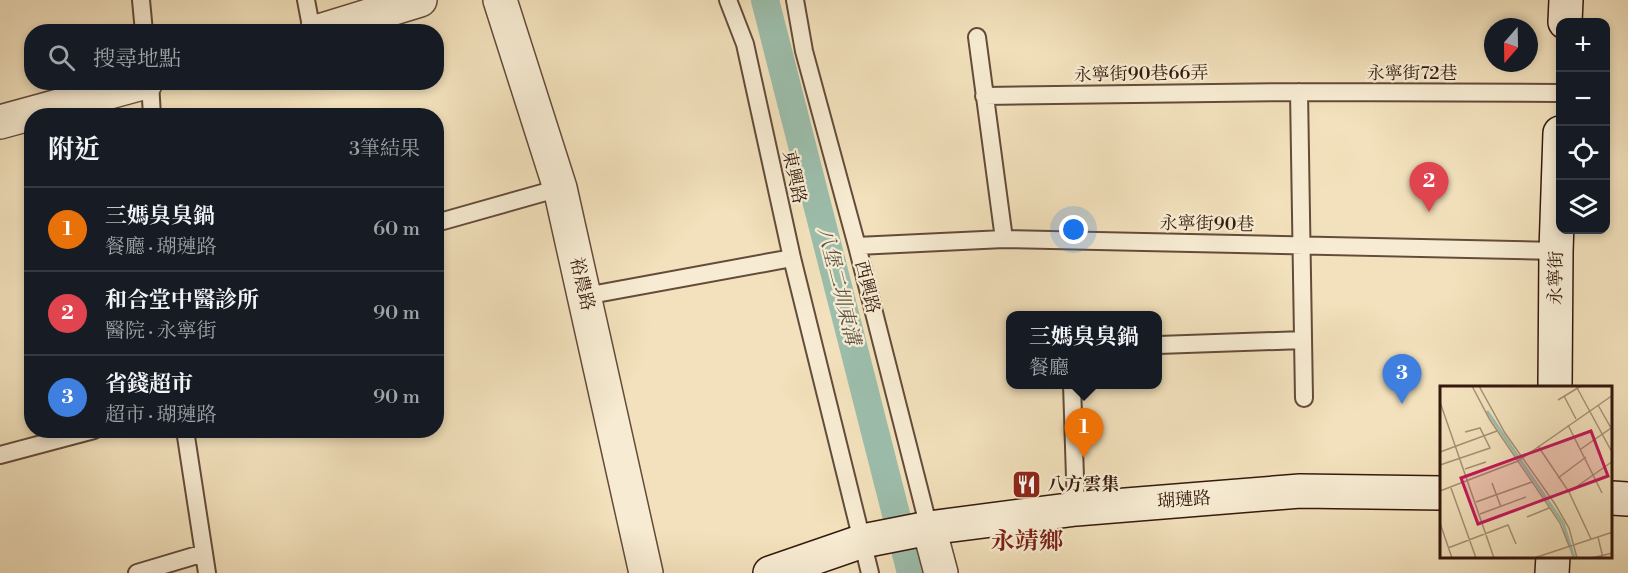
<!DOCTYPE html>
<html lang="zh-TW">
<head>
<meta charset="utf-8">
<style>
  body { margin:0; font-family:"Libre Bodoni","Noto Serif TC",serif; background:#20242c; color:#f1f3f6 }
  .controls { position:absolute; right:18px; top:18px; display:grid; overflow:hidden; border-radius:12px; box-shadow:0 3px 9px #0003 }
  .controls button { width:54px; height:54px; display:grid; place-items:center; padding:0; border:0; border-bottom:2px solid #363941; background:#171b24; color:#f1f3f6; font:30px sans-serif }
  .compass { position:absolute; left:1484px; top:18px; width:54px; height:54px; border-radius:50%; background:#171b24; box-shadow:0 3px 9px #0003; rotate:200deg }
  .you { position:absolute; left:1074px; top:230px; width:21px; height:21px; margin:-15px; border:4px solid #fff; border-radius:50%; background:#1a73e8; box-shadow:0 0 0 9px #1a73e833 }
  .badge { display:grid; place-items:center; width:39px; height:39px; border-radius:50%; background:#0f766e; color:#fff; font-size:20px; font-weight:700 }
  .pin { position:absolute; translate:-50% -50px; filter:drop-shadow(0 2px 3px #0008) }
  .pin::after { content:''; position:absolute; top:32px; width:21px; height:18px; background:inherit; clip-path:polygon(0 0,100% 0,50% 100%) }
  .popup { position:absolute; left:1006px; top:311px; width:156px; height:78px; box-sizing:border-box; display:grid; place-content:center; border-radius:12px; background:#171b24; filter:drop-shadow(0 2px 4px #0005); font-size:20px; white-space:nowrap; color:#9ea1a6 }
  .popup b { font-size:22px; color:#f1f3f6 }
  .popup::after { content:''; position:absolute; left:50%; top:100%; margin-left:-12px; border:12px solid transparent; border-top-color:#171b24 }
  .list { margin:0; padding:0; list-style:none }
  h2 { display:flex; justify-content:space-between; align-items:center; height:78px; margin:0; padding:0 24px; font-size:26px }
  h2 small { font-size:20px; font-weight:400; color:#9ea1a6 }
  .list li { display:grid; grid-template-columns:39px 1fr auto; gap:18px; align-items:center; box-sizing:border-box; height:84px; padding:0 24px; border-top:2px solid #363941 }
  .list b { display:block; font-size:22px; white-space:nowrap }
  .list p { margin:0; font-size:20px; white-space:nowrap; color:#9ea1a6 }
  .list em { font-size:20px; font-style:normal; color:#9ea1a6 }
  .icon { flex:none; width:33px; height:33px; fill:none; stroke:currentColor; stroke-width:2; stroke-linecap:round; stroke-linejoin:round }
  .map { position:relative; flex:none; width:1628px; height:573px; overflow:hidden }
  .search { position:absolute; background:#171b24; box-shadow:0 3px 9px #0003; left:24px; top:24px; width:420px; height:66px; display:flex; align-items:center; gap:15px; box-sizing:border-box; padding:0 21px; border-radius:24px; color:#9ea1a6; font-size:22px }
  .panel { position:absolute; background:#171b24; box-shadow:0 3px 9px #0003; left:24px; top:108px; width:420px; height:330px; border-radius:24px }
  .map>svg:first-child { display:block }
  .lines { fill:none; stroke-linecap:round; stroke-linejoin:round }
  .canal { stroke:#9cbeac; stroke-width:28 }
  .lane-casing { stroke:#644b3a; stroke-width:20 }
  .street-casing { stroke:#644b3a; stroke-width:36 }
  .secondary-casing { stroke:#35190e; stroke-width:36 }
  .lane { stroke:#f7ecd3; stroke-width:16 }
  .street { stroke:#f7ecd3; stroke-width:33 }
  .secondary { stroke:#f7ecd3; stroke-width:33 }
  .labels { text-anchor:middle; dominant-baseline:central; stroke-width:4.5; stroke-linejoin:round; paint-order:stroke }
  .street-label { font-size:18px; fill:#35190e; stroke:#f7ecd3 }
  .poi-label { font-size:18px; font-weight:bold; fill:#35190e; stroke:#f7ecd3; text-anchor:start }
  .water-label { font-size:20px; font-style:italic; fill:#595345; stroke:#f7ecd3 }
  .district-label { font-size:24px; font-weight:bold; fill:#7a1f14; stroke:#f7ecd3 }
  .inset-river { fill:none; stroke:#9cbeac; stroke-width:3 }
  .inset-road { fill:none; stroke:#a69176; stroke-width:1.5 }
  .view { fill:#c2185b; fill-opacity:0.15; stroke:#c2185b; stroke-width:3 }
  .inset-edge { fill:none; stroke:#35190e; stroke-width:3 }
</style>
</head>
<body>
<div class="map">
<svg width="1628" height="573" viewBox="0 0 1628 573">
  <rect width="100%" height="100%" fill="#f2e1bc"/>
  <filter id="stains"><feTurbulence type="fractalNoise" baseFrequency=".00333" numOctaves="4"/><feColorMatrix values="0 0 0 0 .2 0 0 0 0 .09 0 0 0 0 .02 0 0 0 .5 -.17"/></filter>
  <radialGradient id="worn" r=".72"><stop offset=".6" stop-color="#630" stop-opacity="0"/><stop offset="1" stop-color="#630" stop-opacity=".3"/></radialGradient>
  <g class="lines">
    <path class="canal" d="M 765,0 L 911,573"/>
    <defs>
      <path id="lane" d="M 141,0 L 144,32
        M 306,0 L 312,32
        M 728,0 L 745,44 L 792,258 L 870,573
        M 795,0 L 804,51 L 857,246 L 929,528
        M 977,37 L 1004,239
        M 150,82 L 152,116
        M 1299,92 L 1304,398
        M 984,96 L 1299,92 L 1560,93
        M 436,223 L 560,188
        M 857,246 L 1004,239 L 1556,251
        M 585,296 L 792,258
        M 1158,345 L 1303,340
        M 1072,384 L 1076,509
        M 185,430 L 207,573
        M 0,455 L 94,430
        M 137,573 L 204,553"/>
      <path id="street" d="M 500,0 L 560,188 L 646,573
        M 316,32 L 420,0
        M 0,122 L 146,82
        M 929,528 L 941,573"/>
      <path id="secondary" d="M 1565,22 L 1566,0
        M 1555,387 L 1556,251 L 1560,133
        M 1612,498 L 1628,499
        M 770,573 L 863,541 L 929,528 L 1076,509 L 1300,491 L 1442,493
        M 1552,573 L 1553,556"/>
    </defs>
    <use href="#lane" class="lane-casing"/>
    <use href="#street" class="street-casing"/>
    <use href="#secondary" class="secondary-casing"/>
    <use href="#lane" class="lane"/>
    <use href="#street" class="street"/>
    <use href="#secondary" class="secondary"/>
  </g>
  <defs>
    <symbol id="restaurant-square" viewBox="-11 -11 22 22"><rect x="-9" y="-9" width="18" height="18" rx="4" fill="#8f2418" stroke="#f7ecd3"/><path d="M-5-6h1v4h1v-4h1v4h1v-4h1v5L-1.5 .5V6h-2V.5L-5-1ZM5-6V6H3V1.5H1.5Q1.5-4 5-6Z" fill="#fff"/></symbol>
  </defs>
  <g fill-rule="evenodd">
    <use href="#restaurant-square" x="1010" y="468" width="33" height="33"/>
  </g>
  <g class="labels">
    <g class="street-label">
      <text x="1412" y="73">永寧街72巷</text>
      <text transform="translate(1141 74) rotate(-1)">永寧街90巷66弄</text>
      <text transform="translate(794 177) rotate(78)">東興路</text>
      <text transform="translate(1207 224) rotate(1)">永寧街90巷</text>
      <text transform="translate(1556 278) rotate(-89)">永寧街</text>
      <text transform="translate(582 284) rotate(77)">裕農路</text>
      <text transform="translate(867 287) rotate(76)">西興路</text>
      <text transform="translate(1184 500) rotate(-4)">瑚璉路</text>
    </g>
    <g class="poi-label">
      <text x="1047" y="484">八方雲集</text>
    </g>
    <g class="water-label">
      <text transform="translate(838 286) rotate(76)">八堡二圳東溝</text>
    </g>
    <g class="district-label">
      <text x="1027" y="542">永靖鄉</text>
    </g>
  </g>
  <g transform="translate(1440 386)">
    <rect width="172" height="172" fill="#f2e1bc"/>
    <path class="inset-river" d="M 47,25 L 123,137 L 134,172"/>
    <path class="inset-road" d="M 32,0 L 50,34 L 120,137 L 129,160M 39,0 L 65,47 L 115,118 L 129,142 L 137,172M 136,0 L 173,68M 124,10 L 136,33M 118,14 L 141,0M 0,16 L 54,172M 128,39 L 162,107M 98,60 L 129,106 L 151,153M 141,63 L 171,42 L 158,19M 0,66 L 57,45M 0,79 L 50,62 L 40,42 L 25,46M 25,83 L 46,76M 118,92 L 146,71M 52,97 L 61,121M 11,102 L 36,172M 0,105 L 78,75 L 173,9M 129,106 L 173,75M 36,116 L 92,96M 40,128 L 86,111M 87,131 L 109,122M 0,137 L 12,172M 158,151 L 163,172M 8,162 L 68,139 L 76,158M 94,172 L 173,146M 151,172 L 173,167"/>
    <path class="view" d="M 151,45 L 168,90 L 38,138 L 21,92 Z"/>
    <rect width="172" height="172" class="inset-edge"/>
  </g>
  <rect width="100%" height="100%" filter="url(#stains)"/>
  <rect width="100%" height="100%" fill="url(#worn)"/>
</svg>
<div class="controls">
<button>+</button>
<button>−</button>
<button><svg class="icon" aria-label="locate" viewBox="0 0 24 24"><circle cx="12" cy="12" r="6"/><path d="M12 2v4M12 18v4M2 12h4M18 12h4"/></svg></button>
<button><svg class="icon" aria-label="layers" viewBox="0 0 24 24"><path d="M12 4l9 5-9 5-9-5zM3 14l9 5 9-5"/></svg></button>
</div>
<svg class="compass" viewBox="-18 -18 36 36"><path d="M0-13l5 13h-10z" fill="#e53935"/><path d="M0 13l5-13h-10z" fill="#9ea1a6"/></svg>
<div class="you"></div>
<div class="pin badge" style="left:1084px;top:458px;background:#e8710a">1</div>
<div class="popup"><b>三媽臭臭鍋</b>餐廳</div>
<div class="pin badge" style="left:1429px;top:212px;background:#e0444e">2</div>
<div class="pin badge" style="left:1402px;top:404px;background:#3f7fe0">3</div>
<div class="search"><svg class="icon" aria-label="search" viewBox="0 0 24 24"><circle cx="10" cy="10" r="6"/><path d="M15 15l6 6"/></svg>搜尋地點</div>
<section class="panel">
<h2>附近<small>3筆結果</small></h2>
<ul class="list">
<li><span class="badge" style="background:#e8710a">1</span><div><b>三媽臭臭鍋</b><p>餐廳 · 瑚璉路</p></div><em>60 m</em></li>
<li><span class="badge" style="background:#e0444e">2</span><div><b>和合堂中醫診所</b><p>醫院 · 永寧街</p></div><em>90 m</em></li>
<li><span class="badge" style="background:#3f7fe0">3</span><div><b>省錢超市</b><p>超市 · 瑚璉路</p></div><em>90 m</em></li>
</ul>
</section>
</div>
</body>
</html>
